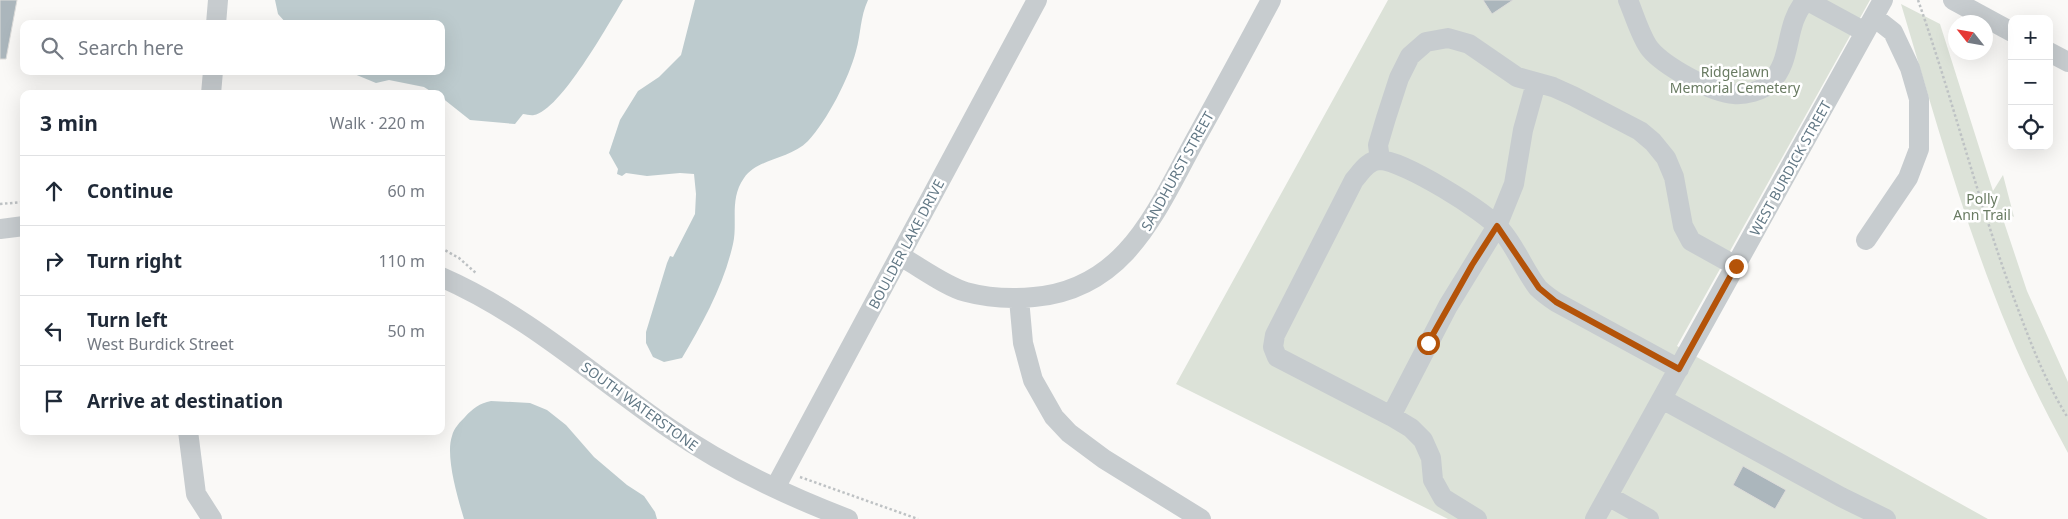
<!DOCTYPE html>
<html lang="en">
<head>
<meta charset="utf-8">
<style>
  body { margin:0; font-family:"Noto Sans",sans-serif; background:#f2f2f3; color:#1f2937 }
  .controls { position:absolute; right:15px; top:15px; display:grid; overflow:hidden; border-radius:10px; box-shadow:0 5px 20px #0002 }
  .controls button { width:45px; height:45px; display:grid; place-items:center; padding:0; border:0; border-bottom:1px solid #e0e1e3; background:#fff; color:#1f2937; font:25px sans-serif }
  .compass { position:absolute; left:1948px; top:15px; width:45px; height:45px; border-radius:50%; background:#fff; box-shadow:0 5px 20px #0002; rotate:301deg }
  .stop { position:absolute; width:15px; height:15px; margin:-11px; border:4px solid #b45309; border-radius:50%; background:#fff }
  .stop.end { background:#b45309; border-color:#fff; box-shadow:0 1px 5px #0008 }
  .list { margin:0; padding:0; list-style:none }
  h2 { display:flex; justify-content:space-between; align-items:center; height:65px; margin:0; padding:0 20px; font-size:21px }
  h2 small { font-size:16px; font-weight:400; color:#747a83 }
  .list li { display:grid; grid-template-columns:32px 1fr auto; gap:15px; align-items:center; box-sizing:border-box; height:70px; padding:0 20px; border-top:1px solid #e0e1e3 }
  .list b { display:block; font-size:19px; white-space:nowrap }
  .list p { margin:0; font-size:16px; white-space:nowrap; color:#747a83 }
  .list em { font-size:16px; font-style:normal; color:#747a83 }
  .icon { flex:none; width:28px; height:28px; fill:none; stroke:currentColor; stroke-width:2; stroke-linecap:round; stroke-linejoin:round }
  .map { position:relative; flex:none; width:2068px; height:519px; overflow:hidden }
  .search { position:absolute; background:#fff; box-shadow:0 5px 20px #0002; left:20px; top:20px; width:425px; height:55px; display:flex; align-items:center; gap:12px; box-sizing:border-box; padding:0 18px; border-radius:10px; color:#747a83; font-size:19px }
  .panel { position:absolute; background:#fff; box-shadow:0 5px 20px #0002; left:20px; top:90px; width:425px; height:345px; border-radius:10px }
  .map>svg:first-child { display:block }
  .green { fill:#dce2d8 }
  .water { fill:#bdcbce }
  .building { fill:#abb6bc; stroke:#dcdbd9 }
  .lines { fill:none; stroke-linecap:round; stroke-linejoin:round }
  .path { stroke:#bec2c4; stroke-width:2.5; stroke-dasharray:2.5 2.5; stroke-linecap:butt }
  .minor { stroke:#c7cccf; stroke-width:20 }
  .route { stroke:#b45309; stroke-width:6 }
  .labels { text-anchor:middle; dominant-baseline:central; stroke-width:5; stroke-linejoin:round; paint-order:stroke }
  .park-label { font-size:14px; fill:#697b62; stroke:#fff }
  .street-label { font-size:14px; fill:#627885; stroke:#fff }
</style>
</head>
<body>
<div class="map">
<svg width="2068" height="519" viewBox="0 0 2068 519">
  <rect width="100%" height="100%" fill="#faf9f7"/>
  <path class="green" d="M 1388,0 L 1870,0 L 1677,346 L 1988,519 L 1448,519 L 1176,384 Z
    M 1901,4 L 1940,24 L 1993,191 L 2003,175 L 2014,217 L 2000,210 L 2027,291 L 2068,382 L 2068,453 C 2047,414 2027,375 2010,334 C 1965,227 1934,114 1901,4 Z"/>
  <path class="water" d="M 275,0 L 623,0 C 609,23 560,111 534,115 C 531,116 526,114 523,114 L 515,124 L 470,120 L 441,97 L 441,94 L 435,94 L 424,87 L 389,80 L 376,83 L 347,71 L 441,71 L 441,24 L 287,24 L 278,14 Z
    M 695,0 L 868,0 C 860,17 861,34 856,51 C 849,78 827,121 808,141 C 789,160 758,158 744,178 C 729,199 738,222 733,244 C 724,284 703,323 682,358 L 664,362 L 653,357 L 646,343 L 646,332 L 667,263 L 670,256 L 673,257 L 695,214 L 696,194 L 694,174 L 680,173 L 647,176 L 626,173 L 622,176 L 617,174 L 618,169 L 609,153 L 620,120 L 638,91 L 659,77 L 681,55 Z
    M 491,401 L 530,403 L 547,410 L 566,425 L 594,457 L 627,485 L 644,496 L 655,512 L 657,519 L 464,519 C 458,499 445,456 452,436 C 454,428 460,422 465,417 C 472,409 480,403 491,401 Z"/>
  <path class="building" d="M 0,0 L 17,0 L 6,59 L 0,59 Z
    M 1483,0 L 1513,0 L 1492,14 Z
    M 1743,466 L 1786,490 L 1775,509 L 1733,485 Z"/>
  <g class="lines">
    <path class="path" d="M 1918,0 C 1952,97 1977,197 2012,293 C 2028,336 2044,380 2068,418
      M 0,204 L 24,202
      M 441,248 L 459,258 L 477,274
      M 800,477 L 918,519"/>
    <path class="minor" d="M 1628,0 C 1634,14 1641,38 1650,49 C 1664,66 1712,93 1734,94 C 1744,95 1763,91 1770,83 C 1794,59 1783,26 1806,0
      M 1806,0 L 1865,32
      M 1953,0 L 2012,32
      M 216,24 L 218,0
      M 2049,52 L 2068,62
      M 211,94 L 213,71
      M 1380,160 L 1378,145 L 1386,118 L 1399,78 L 1410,56 L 1426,42 L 1448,38 L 1469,44 L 1517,77 L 1553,87 L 1573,96 L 1640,131 L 1653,142 L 1666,158 L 1674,177 L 1683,226 L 1691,241 L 1736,266
      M 0,229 L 24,226
      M 1866,240 L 1908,178 L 1919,149 L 1919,99 L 1910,68 L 1893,32 L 1874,17
      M 900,256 C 920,267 945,286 966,292 C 988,298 1012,299 1034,297 C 1126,289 1156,211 1195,140 C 1221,93 1246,47 1271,0
      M 441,277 C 526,314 594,376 669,428 C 724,466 785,495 848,519
      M 1019,299 L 1023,343 L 1033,380 L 1054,417 L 1069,433 L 1104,459 L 1201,519
      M 1662,399 L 1841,497 L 1886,519
      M 1391,416 L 1448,306 L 1497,226 L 1514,184 L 1523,130 L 1536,83
      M 188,431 L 196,494 L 212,519
      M 775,488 L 1037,0
      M 1608,496 L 1649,519
      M 1477,519 L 1443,498 L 1433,480 L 1431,458 L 1423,440 L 1411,428 L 1391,416 L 1277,357 L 1273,347 L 1275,335 L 1354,180 C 1361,172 1368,160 1380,160 C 1404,161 1485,211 1501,230 C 1516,247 1524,270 1538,288 C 1543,293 1550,298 1556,302 L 1679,369
      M 1595,519 L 1883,0"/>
  </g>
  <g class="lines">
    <path class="route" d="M 1428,343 L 1472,265 L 1497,226 L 1539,288 L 1556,302 L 1679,369 L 1736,266"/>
  </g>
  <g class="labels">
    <g class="park-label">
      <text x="1735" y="71">Ridgelawn<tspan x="1735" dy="16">Memorial Cemetery</tspan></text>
      <text x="1982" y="198">Polly<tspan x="1982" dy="16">Ann Trail</tspan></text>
    </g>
    <g class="street-label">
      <text transform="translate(1790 168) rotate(-61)">WEST BURDICK STREET</text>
      <text transform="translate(1177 171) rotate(-61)">SANDHURST STREET</text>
      <text transform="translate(906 244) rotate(-62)">BOULDER LAKE DRIVE</text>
      <text transform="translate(640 406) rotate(36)">SOUTH WATERSTONE</text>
    </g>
  </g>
</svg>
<div class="controls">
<button>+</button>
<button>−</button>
<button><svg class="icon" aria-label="locate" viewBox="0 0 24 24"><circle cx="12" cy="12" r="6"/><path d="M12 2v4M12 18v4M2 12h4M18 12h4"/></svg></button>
</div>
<svg class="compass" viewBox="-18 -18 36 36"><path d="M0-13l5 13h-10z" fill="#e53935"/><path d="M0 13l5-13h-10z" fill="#747a83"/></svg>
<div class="stop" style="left:1428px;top:343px"></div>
<div class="stop end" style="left:1736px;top:266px"></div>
<div class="search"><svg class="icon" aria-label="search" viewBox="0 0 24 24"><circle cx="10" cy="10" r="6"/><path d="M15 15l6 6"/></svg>Search here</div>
<section class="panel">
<h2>3 min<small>Walk · 220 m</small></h2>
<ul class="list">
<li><svg class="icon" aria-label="ahead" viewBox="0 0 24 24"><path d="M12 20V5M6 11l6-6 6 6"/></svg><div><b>Continue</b></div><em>60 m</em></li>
<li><svg class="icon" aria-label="right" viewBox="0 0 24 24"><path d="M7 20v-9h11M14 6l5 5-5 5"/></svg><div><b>Turn right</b></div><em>110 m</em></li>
<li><svg class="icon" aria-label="left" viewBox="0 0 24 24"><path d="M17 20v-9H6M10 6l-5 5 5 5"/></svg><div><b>Turn left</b><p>West Burdick Street</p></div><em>50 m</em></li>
<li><svg class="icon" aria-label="arrive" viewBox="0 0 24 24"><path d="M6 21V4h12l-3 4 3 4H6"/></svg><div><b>Arrive at destination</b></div></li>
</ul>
</section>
</div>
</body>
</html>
